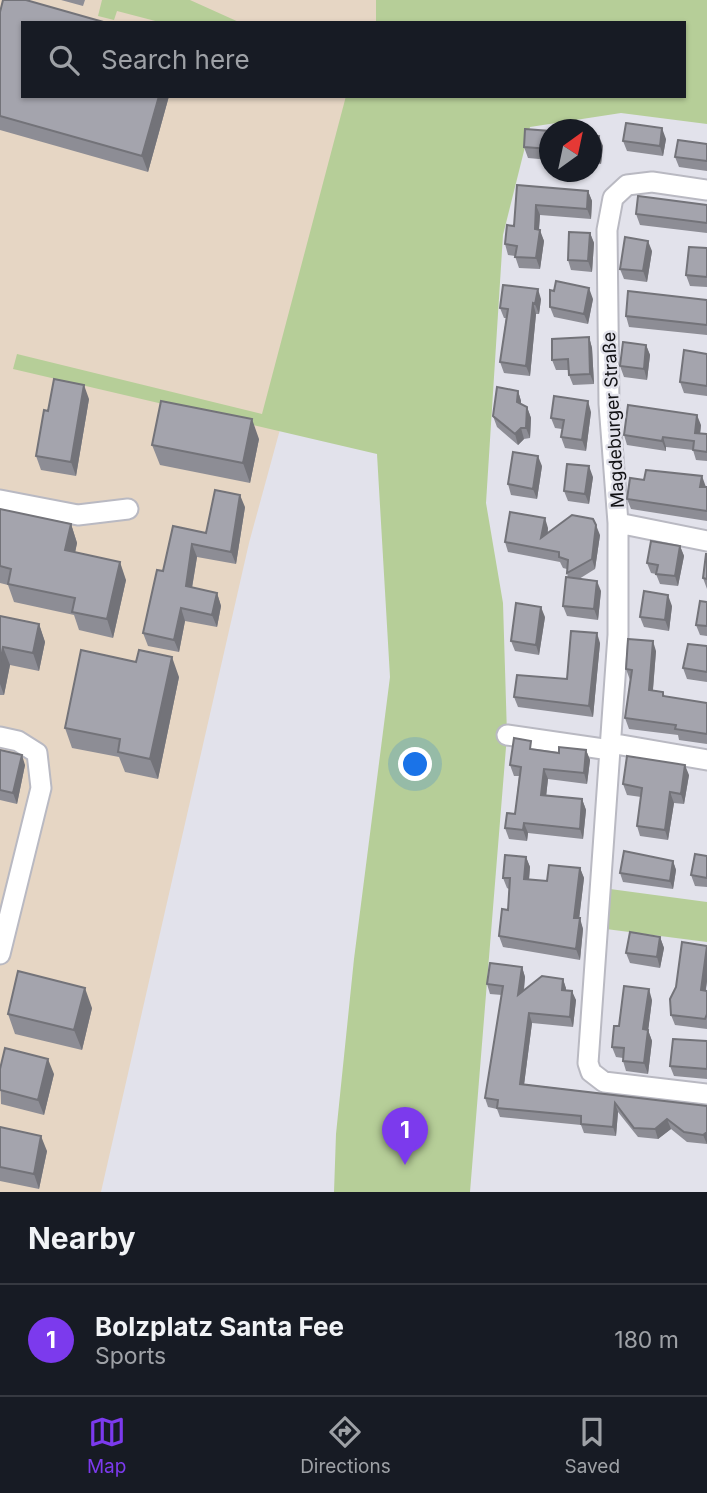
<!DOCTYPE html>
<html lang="en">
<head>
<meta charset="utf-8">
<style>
  body { margin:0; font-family:Inter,sans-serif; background:#242831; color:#f1f3f6 }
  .compass { position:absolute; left:539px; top:119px; width:63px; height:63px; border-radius:50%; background:#171b24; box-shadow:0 2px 5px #0004; rotate:33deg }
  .you { position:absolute; left:416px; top:765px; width:24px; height:24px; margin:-18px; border:5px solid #fff; border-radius:50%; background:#1a73e8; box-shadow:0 0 0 10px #1a73e833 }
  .badge { display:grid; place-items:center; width:46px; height:46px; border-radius:50%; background:#7c3aed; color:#fff; font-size:23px; font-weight:700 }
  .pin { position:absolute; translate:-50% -58px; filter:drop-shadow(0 2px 4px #0008) }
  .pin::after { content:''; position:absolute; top:37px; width:24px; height:21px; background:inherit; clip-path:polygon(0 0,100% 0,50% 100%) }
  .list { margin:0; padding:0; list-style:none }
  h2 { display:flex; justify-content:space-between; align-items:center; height:91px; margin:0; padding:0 28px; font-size:30px }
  h2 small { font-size:23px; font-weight:400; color:#9ea1a6 }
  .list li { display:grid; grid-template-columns:46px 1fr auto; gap:21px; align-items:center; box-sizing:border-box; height:112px; padding:0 28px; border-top:2px solid #363941 }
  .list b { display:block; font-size:26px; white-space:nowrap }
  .list p { margin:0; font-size:23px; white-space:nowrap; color:#9ea1a6 }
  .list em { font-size:23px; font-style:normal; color:#9ea1a6 }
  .icon { flex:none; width:38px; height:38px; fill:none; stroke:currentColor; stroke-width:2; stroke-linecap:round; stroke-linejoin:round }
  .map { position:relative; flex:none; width:707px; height:1192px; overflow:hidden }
  .search { position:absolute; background:#171b24; box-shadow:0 2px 5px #0004; left:21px; right:21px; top:21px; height:77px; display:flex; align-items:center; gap:18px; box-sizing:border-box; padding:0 24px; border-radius:0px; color:#9ea1a6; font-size:26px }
  .sheet { height:203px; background:#171b24 }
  nav { display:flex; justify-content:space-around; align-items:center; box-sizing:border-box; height:98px; border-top:2px solid #363941; background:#171b24; font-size:19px; color:#9ea1a6 }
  nav a { display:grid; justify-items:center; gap:4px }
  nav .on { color:#7c3aed }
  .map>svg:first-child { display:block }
  .commercial { fill:#e6d6c4 }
  .green { fill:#b6ce98 }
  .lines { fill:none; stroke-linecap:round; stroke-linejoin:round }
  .minor-casing { stroke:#b9b9c2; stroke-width:23 }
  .minor { stroke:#fff; stroke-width:19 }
  .wall { fill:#8d8d95 }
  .shaded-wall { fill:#737379 }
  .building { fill:#a4a4ad; stroke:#737379; stroke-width:2 }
  .labels { text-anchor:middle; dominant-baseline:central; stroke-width:5; stroke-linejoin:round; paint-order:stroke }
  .street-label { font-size:18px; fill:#111114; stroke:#e2e2eb }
</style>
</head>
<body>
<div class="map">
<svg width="707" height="1192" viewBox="0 0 707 1192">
  <rect width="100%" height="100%" fill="#e2e2eb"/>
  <path class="commercial" d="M 0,0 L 376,0 L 376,23 L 23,23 L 23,96 L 371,96 L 249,543 L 101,1192 L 0,1192 Z"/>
  <path class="green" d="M 102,0 L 190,0 L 241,23 L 163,23 L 117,11 L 114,20 L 98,16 Z
    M 376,0 L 707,0 L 707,124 L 621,113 L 530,127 L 503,235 L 486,503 L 503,603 L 507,735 L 470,1192 L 334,1192 L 336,1134 L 354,959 L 390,677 L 377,454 L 13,369 L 17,354 L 262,414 L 346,96 L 684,96 L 684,23 L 376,23 Z
    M 610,889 L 707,902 L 707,942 L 606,929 Z"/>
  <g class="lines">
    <defs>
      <path id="minor" d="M 707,190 L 652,182 L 627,185 L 613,198 L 607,230 L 609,404 L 618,523 L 618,635 L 588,1063 L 591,1072 L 604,1082 L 707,1094
        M 0,500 L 78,515 L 128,509
        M 618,523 L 707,541
        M 507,735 L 610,750
        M 0,737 L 18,741 L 37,753 L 41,788 L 0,954
        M 610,743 L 707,760"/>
    </defs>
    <use href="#minor" class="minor-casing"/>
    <use href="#minor" class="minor"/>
  </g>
  <path class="wall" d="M 61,0 L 85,0 L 83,6 Z
    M 0,12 L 23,96 L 169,96 L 148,172 L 0,130 Z
    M 550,131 L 550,160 L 528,158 L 524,147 Z
    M 592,135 L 603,146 L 601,164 L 592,163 Z
    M 666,139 L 663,156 L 627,151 L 623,141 Z
    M 707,144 L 707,171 L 679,167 L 675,157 Z
    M 517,185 L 588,191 L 592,201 L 591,219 L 540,215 L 539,230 L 544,241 L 540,269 L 519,268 L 515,256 L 508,255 L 505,244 L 514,226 Z
    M 707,205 L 707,233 L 640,225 L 636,214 Z
    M 590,233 L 594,243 L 592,272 L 571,270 L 568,260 Z
    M 707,248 L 707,287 L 690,286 L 686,275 Z
    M 652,251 L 647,282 L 624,279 L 620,269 Z
    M 541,299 L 539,314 L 536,314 L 530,376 L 504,373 L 500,362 L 506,318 L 504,318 L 500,308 Z
    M 593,299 L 588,324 L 554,317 L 550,307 Z
    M 707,300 L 707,335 L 629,327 L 626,316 Z
    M 589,337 L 592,348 L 594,384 L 573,385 L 569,375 L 569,370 L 556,370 L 552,360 Z
    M 646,345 L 650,355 L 647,380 L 624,377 L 620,366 Z
    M 707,354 L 707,396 L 684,393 L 680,382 Z
    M 518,391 L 521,401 L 521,404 L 527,407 L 531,418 L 530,438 L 524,439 L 518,445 L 497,427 L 493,416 Z
    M 89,399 L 76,476 L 41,470 L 36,456 L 48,411 Z
    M 591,412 L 586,451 L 565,448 L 561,437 L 562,429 L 555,428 L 551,418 Z
    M 701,425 L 700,434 L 707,434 L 707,461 L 696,460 L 693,450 L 666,447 L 666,451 L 627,445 L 624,435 Z
    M 259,439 L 250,483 L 160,465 L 152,445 Z
    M 542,466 L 537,499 L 511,495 L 508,484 Z
    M 593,477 L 589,504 L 568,501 L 564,491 Z
    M 707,488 L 707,521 L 631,509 L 627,499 Z
    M 245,507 L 236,564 L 197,557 L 192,588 L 217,593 L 221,606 L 217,627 L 185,621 L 179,652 L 148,646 L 143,633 L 163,571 L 206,533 Z
    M 0,509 L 71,524 L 77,543 L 75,552 L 126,580 L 113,638 L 79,630 L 74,615 L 14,602 L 8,585 L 0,583 Z
    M 548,528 L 548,533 L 600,535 L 595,569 L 579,579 L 601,591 L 598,620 L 567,616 L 563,606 L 568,578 L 567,573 L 567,569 L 563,568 L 560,562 L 508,552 L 505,542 Z
    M 680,546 L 684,556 L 678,586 L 660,584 L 656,574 L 651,573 L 647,563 Z
    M 703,578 L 707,579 L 707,589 Z
    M 707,602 L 707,636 L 700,635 L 696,625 Z
    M 672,606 L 669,631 L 644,627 L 640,617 Z
    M 0,616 L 39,624 L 45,642 L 39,671 L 10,665 L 4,695 L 0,695 Z
    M 545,617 L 539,655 L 515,651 L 511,641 Z
    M 600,643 L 593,717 L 518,707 L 514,697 L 567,679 Z
    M 707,646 L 707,682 L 687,679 L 683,668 Z
    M 656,651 L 653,690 L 663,692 L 665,697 L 707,703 L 707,744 L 679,740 L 678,735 L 629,729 L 625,718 L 630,680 L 626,669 Z
    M 179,677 L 158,779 L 125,772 L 119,757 L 72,748 L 65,728 Z
    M 0,750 L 25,765 L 17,804 L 0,800 Z
    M 534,750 L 559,753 L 586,750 L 590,760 L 587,784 L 548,779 L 546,796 L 582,799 L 586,810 L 583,839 L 528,833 L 527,841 L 509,839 L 505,828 L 515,814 L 519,776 L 514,776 L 510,765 Z
    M 689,775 L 684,804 L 674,803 L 668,840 L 640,836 L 637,826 L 641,797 L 627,795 L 623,784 Z
    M 707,856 L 707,887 L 695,886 L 691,875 Z
    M 526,857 L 530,867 L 529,880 L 547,881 L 580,868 L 584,878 L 579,918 L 583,929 L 580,960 L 503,947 L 499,936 L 508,910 L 509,889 L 507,888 L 503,878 Z
    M 673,861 L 676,870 L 673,889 L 623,882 L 620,873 Z
    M 660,937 L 664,948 L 660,968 L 630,963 L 626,953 Z
    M 707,946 L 707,981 L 706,990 L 707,991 L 707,1029 L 675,1025 L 671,1015 Z
    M 522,967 L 525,977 L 524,991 L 563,979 L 566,990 L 576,1000 L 573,1027 L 532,1023 L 524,1084 L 707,1106 L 707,1144 L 687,1142 L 671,1129 L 658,1139 L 638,1137 L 618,1112 L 616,1136 L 584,1133 L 581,1125 L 500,1117 L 497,1109 L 488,1107 L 485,1098 L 502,995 L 490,994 L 487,984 Z
    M 652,1000 L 648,1030 L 652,1041 L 648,1074 L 626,1071 L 623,1061 L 623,1058 L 616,1057 L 612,1047 L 619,1026 Z
    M 92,1008 L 82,1050 L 15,1034 L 8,1014 Z
    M 707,1041 L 707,1079 L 674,1076 L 670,1066 Z
    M 0,1069 L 54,1074 L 44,1115 L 1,1104 Z
    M 0,1127 L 47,1151 L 39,1189 L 0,1181 Z"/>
  <path class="shaded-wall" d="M 159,96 L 169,96 L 148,172 L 142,156 Z
    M 662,128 L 666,139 L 663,156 L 660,146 Z
    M 599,136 L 603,146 L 601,164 L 597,154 Z
    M 588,191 L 592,201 L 591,219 L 587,209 Z
    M 536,205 L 540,215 L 538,240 L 535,229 Z
    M 540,230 L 544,241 L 540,269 L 536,258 Z
    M 590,233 L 594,243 L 592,272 L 588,261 Z
    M 648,241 L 652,251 L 647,282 L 643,271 Z
    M 589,288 L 593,299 L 588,324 L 584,314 Z
    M 538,289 L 541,299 L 539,314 L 535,304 Z
    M 533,303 L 536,314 L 530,376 L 526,366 Z
    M 589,337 L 592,348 L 594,384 L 590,374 Z
    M 646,345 L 650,355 L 647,380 L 644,369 Z
    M 84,385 L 89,399 L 76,476 L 71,462 Z
    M 518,391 L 521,401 L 520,413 L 517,402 Z
    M 588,401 L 591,412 L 586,451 L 582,440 Z
    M 527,407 L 531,418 L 530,438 L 526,428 Z
    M 697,415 L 701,425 L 699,443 L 695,433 Z
    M 252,419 L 259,439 L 250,483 L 243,463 Z
    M 521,428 L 524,439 L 518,445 L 515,434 Z
    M 663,437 L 666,447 L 666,451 L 662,441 Z
    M 538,456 L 542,466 L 537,499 L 533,489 Z
    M 589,466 L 593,477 L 589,504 L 585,494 Z
    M 702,476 L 706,487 L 704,497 L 700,487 Z
    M 240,495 L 245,507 L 236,564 L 231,552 Z
    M 545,518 L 548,528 L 545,548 L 541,538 Z
    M 71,524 L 77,543 L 72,568 L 65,550 Z
    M 596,525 L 600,535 L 595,569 L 592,559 Z
    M 192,544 L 197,557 L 190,599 L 186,586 Z
    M 680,546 L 684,556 L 678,586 L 675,576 Z
    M 120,562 L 126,580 L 113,638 L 107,619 Z
    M 597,581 L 601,591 L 598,620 L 594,609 Z
    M 217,593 L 221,606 L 217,627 L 212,615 Z
    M 668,595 L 672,606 L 669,631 L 665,620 Z
    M 541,607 L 545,617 L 539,655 L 536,645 Z
    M 181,608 L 185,621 L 179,652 L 174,640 Z
    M 39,624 L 45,642 L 39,671 L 33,653 Z
    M 597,633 L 600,643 L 593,717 L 589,706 Z
    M 653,641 L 656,651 L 652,700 L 649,690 Z
    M 3,647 L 10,665 L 4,695 L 0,684 L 0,664 Z
    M 172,657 L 179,677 L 158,779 L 150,759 Z
    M 586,750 L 590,760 L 587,784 L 584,773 Z
    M 22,755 L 25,765 L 17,804 L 13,793 Z
    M 685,765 L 689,775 L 684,804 L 681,794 Z
    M 544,769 L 548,779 L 545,806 L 541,795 Z
    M 670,792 L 674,803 L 668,840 L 665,830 Z
    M 582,799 L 586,810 L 583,839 L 580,829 Z
    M 524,823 L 528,833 L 527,841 L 523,830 Z
    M 526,857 L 530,867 L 528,890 L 524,879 Z
    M 673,861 L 676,870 L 673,889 L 670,881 Z
    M 580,868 L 584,878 L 578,928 L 574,918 Z
    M 580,918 L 583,929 L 580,960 L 576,949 Z
    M 660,937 L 664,948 L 660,968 L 657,957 Z
    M 707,946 L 707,981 L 704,1000 L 701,990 Z
    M 522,967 L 525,977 L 522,1005 L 518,995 Z
    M 563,979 L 566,988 L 565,999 L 562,990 Z
    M 85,988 L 92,1008 L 82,1050 L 74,1030 Z
    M 649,989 L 652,1000 L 647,1040 L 643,1029 Z
    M 572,991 L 576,1000 L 573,1027 L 570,1017 Z
    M 529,1013 L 532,1023 L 523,1093 L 520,1084 Z
    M 648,1030 L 652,1041 L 648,1074 L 644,1063 Z
    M 48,1059 L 54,1074 L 44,1115 L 38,1100 Z
    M 615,1103 L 618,1112 L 616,1136 L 613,1127 Z
    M 667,1119 L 671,1129 L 658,1139 L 655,1129 Z
    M 707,1132 L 707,1144 L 703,1135 Z
    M 41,1136 L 47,1151 L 39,1189 L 34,1174 Z"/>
  <path class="building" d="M 3,0 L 26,0 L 107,23 L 23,23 L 23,96 L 159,96 L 142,156 L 0,116 L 0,12 Z
    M 626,123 L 662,128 L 660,146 L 623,141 Z
    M 525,129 L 550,131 L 550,149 L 524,147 Z
    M 592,135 L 599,136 L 597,154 L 592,153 Z
    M 678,140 L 707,144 L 707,161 L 675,157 Z
    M 517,185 L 588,191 L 587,209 L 536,205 L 535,229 L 540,230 L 536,258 L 515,257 L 517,246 L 505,244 L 507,225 L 514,226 Z
    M 638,196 L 707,205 L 707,223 L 636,214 Z
    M 569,232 L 590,233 L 588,261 L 568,260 Z
    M 625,237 L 648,241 L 643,271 L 620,269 Z
    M 689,247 L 707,248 L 707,277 L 686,275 Z
    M 556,281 L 589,288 L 584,314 L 550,307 L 550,290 L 554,291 Z
    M 503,285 L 538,289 L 535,304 L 533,303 L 526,366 L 500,362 L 508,309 L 500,308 Z
    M 628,291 L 707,300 L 707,325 L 626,316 Z
    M 589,337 L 590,374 L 569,375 L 568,359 L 552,360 L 552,339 Z
    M 623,342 L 646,345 L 644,369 L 620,366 Z
    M 684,350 L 707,354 L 707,386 L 680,382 Z
    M 54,379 L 84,385 L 71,462 L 36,456 L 44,410 L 48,411 Z
    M 497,387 L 518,391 L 517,402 L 527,407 L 526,428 L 521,428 L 515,434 L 493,416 Z
    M 554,396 L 588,401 L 582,440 L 561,437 L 564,420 L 551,418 Z
    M 161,401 L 252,419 L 243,463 L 152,445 Z
    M 628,405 L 697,415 L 695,433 L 707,434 L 707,452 L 693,450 L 694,441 L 663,437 L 662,441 L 624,435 Z
    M 513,452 L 538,456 L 533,489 L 508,484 Z
    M 567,464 L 589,466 L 585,494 L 564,491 Z
    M 646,470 L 702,476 L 700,487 L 707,487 L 707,511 L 627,499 L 630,478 L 644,480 Z
    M 215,490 L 240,495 L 231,552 L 192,544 L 186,586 L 217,593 L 212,615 L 181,608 L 174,640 L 143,633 L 157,570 L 163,571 L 173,526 L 206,533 Z
    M 0,509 L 71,524 L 65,550 L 120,562 L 107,619 L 72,612 L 75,598 L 8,584 L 11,569 L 0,566 Z
    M 510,512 L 545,518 L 541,538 L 572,515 L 593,519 L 596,525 L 592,559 L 567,573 L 568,560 L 559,557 L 559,552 L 505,542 Z
    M 651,541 L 680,546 L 675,576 L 656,574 L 658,565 L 647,563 Z
    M 706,554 L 707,554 L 707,579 L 703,578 Z
    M 566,577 L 597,581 L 594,609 L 563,606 Z
    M 644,591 L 668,595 L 665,620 L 640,617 Z
    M 700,601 L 707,602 L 707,626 L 696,625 Z
    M 516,603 L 541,607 L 536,645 L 511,641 Z
    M 0,616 L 39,624 L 33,653 L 3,647 L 0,664 Z
    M 571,631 L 597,633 L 589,706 L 514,697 L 517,675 L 567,679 Z
    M 628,639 L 653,641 L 649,690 L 663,692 L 663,696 L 707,703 L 707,734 L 675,729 L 676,725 L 625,718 L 632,670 L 626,669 Z
    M 688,644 L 707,646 L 707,672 L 683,668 Z
    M 81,650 L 136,662 L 139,650 L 172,657 L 150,759 L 118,752 L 120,739 L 65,728 Z
    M 514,738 L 531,741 L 530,749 L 559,753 L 559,747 L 586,750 L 584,773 L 544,769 L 541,795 L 582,799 L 580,829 L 524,823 L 523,830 L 505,828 L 507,813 L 515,814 L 521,767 L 510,765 Z
    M 0,750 L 22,755 L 13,793 L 0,790 Z
    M 627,756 L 685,765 L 681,794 L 670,792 L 665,830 L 637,826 L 642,788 L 623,784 Z
    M 624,851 L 673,861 L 670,881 L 620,873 Z
    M 695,854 L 707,856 L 707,878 L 691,875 Z
    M 505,855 L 526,857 L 524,879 L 547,881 L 549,865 L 580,868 L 574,918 L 580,918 L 576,949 L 499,936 L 502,909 L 508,910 L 510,878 L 503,878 Z
    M 630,932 L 660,937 L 657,957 L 626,953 Z
    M 682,942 L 707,946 L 701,990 L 707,991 L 707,1014 L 705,1019 L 671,1015 L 670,999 L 676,987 Z
    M 490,963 L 522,967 L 518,995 L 542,976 L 563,979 L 562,990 L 572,991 L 570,1017 L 529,1013 L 520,1084 L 707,1106 L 707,1132 L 703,1135 L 684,1132 L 667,1119 L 655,1129 L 634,1128 L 615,1103 L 613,1127 L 581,1124 L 581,1116 L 497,1108 L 498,1100 L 485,1098 L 503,986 L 487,984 Z
    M 18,971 L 85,988 L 74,1030 L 8,1014 Z
    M 624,986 L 649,989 L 643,1029 L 648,1030 L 644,1063 L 623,1061 L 624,1048 L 612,1047 L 614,1026 L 619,1026 Z
    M 673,1039 L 707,1041 L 707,1069 L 670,1066 Z
    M 5,1048 L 48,1059 L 38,1100 L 0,1090 L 0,1069 Z
    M 0,1127 L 41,1136 L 34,1174 L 0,1167 Z"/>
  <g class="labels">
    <g class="street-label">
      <text transform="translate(613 420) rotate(-93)">Magdeburger Straße</text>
    </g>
  </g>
</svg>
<svg class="compass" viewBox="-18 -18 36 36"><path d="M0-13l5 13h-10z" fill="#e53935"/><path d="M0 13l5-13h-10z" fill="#9ea1a6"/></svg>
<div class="you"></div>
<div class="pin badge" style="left:405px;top:1165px">1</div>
<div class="search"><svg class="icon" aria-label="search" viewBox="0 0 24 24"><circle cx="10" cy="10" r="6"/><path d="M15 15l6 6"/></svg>Search here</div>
</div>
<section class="sheet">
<h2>Nearby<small></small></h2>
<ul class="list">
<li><span class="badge">1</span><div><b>Bolzplatz Santa Fee</b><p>Sports</p></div><em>180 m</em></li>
</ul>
</section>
<nav>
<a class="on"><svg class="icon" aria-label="map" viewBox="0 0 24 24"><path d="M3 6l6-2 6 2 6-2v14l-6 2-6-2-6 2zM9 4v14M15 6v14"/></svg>Map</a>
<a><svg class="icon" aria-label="directions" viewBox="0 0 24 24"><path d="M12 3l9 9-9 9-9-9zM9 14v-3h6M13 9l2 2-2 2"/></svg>Directions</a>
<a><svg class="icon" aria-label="saved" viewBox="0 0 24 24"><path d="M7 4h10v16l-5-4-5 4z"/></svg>Saved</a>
</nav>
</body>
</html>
